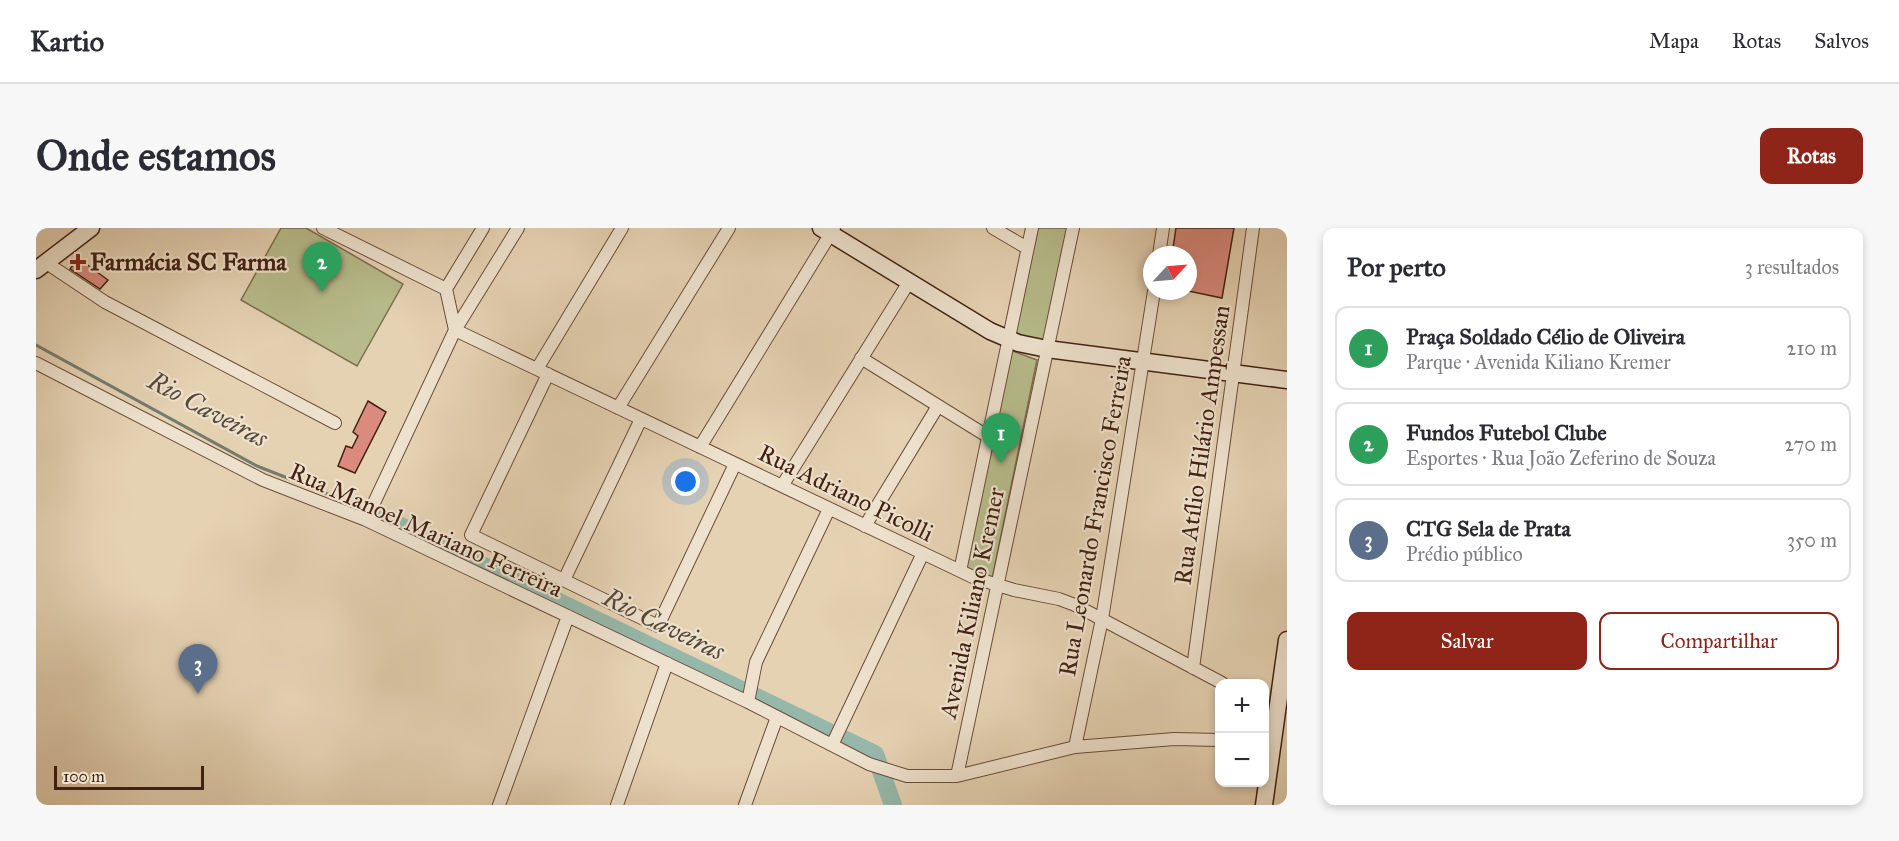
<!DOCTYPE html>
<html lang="pt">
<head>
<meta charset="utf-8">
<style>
  body { margin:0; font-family:"IM FELL Great Primer",serif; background:#f7f7f7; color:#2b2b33 }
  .controls { position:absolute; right:18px; bottom:18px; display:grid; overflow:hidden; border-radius:12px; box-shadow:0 3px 9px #0003 }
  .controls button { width:54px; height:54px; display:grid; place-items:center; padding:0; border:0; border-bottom:2px solid #e1e1e2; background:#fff; color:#2b2b33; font:30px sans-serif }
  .compass { position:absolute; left:1107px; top:18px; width:54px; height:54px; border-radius:50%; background:#fff; box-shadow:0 3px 9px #0003; rotate:64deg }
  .scale { position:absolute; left:18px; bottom:15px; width:150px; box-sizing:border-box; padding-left:6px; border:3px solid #422112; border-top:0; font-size:16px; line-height:21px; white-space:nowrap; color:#422112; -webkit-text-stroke:4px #eee2ce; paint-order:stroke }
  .you { position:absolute; left:650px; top:254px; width:21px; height:21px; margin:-15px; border:4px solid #fff; border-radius:50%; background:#1a73e8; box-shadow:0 0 0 9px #1a73e833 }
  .badge { display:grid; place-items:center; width:39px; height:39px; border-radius:50%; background:#8f2418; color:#fff; font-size:20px; font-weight:700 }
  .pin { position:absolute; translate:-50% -50px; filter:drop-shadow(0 2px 3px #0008) }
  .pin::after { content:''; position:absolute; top:32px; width:21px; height:18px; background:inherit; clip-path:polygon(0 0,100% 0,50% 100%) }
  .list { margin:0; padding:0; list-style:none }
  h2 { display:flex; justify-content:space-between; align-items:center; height:78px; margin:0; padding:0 24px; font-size:26px }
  h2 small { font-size:20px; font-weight:400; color:#7c7c81 }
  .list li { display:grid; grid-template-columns:39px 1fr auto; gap:18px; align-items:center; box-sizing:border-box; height:84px; margin:0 12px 12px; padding:0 12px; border:2px solid #e1e1e2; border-radius:12px }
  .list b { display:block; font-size:22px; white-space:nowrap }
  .list p { margin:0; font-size:20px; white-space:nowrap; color:#7c7c81 }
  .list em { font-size:20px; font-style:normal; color:#7c7c81 }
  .actions { display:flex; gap:12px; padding:18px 24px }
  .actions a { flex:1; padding:14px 0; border:2px solid #8f2418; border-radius:12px; text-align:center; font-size:21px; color:#8f2418 }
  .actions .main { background:#8f2418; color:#fff }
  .map { position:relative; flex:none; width:1251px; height:577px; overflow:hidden; border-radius:12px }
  header { display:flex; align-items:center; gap:36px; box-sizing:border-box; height:84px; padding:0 30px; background:#fff; border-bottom:2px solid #e1e1e2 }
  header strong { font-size:28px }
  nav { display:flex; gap:33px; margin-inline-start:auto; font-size:21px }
  .intro { display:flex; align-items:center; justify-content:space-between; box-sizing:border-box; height:144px; padding:0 36px }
  h1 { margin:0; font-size:42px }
  .button { padding:15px 27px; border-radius:12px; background:#8f2418; color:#fff; font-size:21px; font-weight:700 }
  main { display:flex; gap:36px; padding:0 36px }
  aside { flex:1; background:#fff; border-radius:12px; box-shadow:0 3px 9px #0003 }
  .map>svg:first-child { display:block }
  .green { fill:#b7bb8b; stroke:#7c6e4e; stroke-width:1.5 }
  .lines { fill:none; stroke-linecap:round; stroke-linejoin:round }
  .stream { stroke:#747c6e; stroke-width:3 }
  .river { stroke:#96b8ab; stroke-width:18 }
  .building { fill:#da8a7e; stroke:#422112; stroke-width:1.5 }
  .street-casing { stroke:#6b4d3a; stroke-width:14 }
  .secondary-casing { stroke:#422112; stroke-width:19 }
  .street { stroke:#eee2ce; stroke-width:12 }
  .secondary { stroke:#eee2ce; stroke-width:16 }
  .poi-dot { fill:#8f2418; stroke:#eee2ce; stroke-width:2 }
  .labels { text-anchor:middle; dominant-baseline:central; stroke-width:4.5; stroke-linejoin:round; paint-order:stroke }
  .poi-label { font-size:24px; font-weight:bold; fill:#422112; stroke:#eee2ce; text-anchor:start }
  .street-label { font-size:24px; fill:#422112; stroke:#eee2ce }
  .water-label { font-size:26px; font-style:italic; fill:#574738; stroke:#eee2ce }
</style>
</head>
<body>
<header>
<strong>Kartio</strong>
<nav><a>Mapa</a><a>Rotas</a><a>Salvos</a></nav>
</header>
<div class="intro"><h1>Onde estamos</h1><a class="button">Rotas</a></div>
<main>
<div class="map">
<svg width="1251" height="577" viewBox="0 0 1251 577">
  <rect width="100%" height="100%" fill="#e5d2b3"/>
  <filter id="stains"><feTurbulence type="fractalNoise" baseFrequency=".00333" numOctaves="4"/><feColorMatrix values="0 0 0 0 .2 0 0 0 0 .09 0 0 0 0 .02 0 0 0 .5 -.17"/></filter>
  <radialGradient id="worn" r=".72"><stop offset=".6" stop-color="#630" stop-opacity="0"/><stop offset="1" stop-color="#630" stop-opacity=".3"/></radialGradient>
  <path class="green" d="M 245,0 L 270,0 L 367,56 L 321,138 L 205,72 Z
    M 1002,0 L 1033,0 L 1008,114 L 978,109 Z
    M 974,122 L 1001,132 L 956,351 L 930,339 Z"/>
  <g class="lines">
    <path class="stream" d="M 0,117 L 221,238 L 325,279"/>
    <path class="river" d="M 346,289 L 839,526 L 857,577"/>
  </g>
  <path class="building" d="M 1140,0 L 1198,0 L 1186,70 L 1152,63 L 1152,27 L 1136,27 Z
    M 42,30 L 72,52 L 64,61 L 34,41 Z
    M 332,173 L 350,184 L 319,245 L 302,238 L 310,218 L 316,220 L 322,208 L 317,204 Z"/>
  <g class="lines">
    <defs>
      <path id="street" d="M 287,0 L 410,61
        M 957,0 L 991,20
        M 1123,27 L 1127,0
        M 9,34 L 69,74 L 299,195
        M 419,102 L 939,350 L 978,362 L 1023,371 L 1039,377 L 1186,455
        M 419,102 L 410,61 L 447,0
        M 825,130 L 951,208
        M 0,135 L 227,252 L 330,292 L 712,474 L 833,536 L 871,548 L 921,548 L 1039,519 L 1138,511 L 1184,512
        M 501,141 L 586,0
        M 512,146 L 435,307 L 622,398 L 699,236
        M 582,180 L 693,0
        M 664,219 L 798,0
        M 746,258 L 873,54
        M 330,292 L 419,102 L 482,0
        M 829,298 L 902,178
        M 924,343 L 996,0
        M 528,352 L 605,191
        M 1157,440 L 1217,0
        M 712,474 L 720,434 L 793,281
        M 796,517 L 887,325
        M 1039,519 L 1066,391 L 1118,63
        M 921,548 L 1037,0
        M 463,577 L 532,388
        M 581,577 L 631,435
        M 709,577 L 741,489"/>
      <path id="secondary" d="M 785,0 L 954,103 L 982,115 L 1011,121 L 1251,152
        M 0,42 L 55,0
        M 1228,577 L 1251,412"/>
    </defs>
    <use href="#street" class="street-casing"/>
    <use href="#secondary" class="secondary-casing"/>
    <use href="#street" class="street"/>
    <use href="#secondary" class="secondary"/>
  </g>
  <path class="poi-dot" d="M39 25h6v6h6v6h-6v6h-6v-6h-6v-6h6z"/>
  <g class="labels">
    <g class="poi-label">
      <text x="54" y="34">Farmácia SC Farma</text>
    </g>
    <g class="street-label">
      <text transform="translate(1166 217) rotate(-82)">Rua Atílio Hilário Ampessan</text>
      <text transform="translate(810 265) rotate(26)">Rua Adriano Picolli</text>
      <text transform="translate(1059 288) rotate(-80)">Rua Leonardo Francisco Ferreira</text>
      <text transform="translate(390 302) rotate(24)">Rua Manoel Mariano Ferreira</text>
      <text transform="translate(936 375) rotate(-78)">Avenida Kiliano Kremer</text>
    </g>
    <g class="water-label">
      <text transform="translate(172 181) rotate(28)">Rio Caveiras</text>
      <text transform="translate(628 396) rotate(26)">Rio Caveiras</text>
    </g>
  </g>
  <rect width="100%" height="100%" filter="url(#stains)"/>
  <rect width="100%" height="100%" fill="url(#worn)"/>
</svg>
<div class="controls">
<button>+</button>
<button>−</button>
</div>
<svg class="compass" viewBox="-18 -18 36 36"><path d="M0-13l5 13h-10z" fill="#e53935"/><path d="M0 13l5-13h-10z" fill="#7c7c81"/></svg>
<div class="scale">100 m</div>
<div class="you"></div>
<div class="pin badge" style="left:965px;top:235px;background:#2e9e5b">1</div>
<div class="pin badge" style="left:286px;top:64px;background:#2e9e5b">2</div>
<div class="pin badge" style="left:162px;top:466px;background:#5c6f8a">3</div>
</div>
<aside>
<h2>Por perto<small>3 resultados</small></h2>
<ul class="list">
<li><span class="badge" style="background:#2e9e5b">1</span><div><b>Praça Soldado Célio de Oliveira</b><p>Parque · Avenida Kiliano Kremer</p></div><em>210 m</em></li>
<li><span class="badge" style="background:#2e9e5b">2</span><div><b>Fundos Futebol Clube</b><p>Esportes · Rua João Zeferino de Souza</p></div><em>270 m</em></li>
<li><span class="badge" style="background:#5c6f8a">3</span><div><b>CTG Sela de Prata</b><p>Prédio público</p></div><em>350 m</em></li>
</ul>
<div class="actions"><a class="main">Salvar</a><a>Compartilhar</a></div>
</aside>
</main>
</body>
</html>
